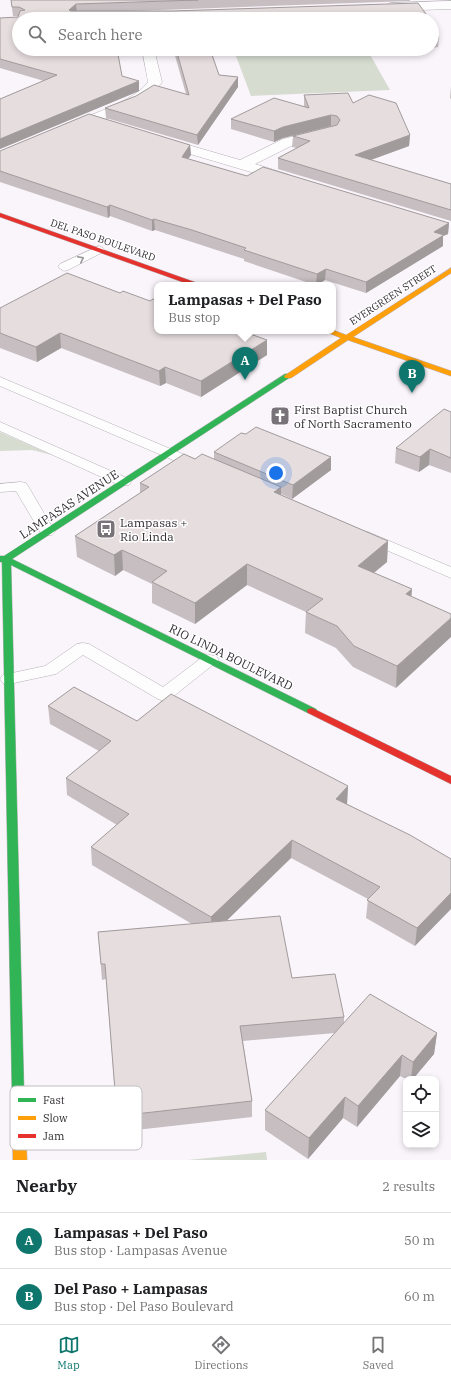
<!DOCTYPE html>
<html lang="en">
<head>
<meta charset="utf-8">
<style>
  body { margin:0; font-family:"IBM Plex Serif",serif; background:#f6f6f6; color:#202124 }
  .controls { position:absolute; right:12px; bottom:12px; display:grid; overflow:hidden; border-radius:8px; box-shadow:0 2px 6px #0003 }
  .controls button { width:36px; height:36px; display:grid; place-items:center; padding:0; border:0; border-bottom:1px solid #e0e0e0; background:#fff; color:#202124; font:20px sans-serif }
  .you { position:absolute; left:276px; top:473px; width:14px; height:14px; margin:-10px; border:3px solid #fff; border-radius:50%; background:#1a73e8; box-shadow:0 0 0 6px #1a73e833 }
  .badge { display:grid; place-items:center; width:26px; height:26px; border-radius:50%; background:#0f766e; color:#fff; font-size:13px; font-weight:700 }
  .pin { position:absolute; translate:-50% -33px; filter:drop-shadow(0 1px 2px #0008) }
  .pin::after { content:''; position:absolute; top:21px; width:14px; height:12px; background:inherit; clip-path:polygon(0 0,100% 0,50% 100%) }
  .popup { position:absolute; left:154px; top:282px; width:182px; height:52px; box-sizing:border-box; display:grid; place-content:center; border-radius:8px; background:#fff; filter:drop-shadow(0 1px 3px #0005); font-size:13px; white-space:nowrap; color:#757577 }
  .popup b { font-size:15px; color:#202124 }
  .popup::after { content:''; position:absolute; left:50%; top:100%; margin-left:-8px; border:8px solid transparent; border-top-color:#fff }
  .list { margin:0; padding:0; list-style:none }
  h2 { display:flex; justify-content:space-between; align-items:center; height:52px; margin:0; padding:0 16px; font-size:17px }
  h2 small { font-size:13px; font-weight:400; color:#757577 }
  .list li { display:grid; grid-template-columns:26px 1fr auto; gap:12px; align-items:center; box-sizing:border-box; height:56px; padding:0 16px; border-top:1px solid #e0e0e0 }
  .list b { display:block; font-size:15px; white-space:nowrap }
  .list p { margin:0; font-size:13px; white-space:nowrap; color:#757577 }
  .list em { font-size:13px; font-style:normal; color:#757577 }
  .icon { flex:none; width:22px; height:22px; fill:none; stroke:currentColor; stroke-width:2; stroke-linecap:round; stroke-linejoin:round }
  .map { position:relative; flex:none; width:451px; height:1160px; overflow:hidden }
  .search { position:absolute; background:#fff; box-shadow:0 2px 6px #0003; left:12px; right:12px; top:12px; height:44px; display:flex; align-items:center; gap:10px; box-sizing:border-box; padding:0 14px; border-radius:22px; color:#757577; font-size:15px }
  .sheet { height:164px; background:#fff }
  nav { display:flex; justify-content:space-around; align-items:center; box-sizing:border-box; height:56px; border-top:1px solid #e0e0e0; background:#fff; font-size:11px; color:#757577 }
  nav a { display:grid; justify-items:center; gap:2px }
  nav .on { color:#0f766e }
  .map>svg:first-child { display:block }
  .green { fill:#d6dcd0 }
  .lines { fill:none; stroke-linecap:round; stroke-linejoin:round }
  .lane-casing { stroke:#b4b0b5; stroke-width:1 }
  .street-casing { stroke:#b4b0b5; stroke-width:1 }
  .fast-casing { stroke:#b4b0b5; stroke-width:1 }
  .slow-casing { stroke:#b4b0b5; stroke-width:1 }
  .jam-casing { stroke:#b4b0b5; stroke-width:1 }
  .lane { fill:#fefdfe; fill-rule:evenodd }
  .street { fill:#fefdfe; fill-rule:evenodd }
  .fast { fill:#30b455; fill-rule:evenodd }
  .slow { fill:#ff9f0a; fill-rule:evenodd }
  .jam { fill:#e5322d; fill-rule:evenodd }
  .wall { fill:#c6bec0 }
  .shaded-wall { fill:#a19b9c }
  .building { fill:#e6dddf; stroke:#a19b9c }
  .oneway { stroke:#989698 }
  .labels { text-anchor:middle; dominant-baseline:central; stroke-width:3; stroke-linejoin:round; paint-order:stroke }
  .far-street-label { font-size:10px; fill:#322e33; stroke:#fff }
  .poi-label { font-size:12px; fill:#322e33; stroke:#fff; text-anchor:start }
  .street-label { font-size:12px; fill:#322e33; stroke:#fff }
  .key { fill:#fff; stroke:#c2c0c2; stroke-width:1 }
  .key-label { font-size:11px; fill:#322e33 }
</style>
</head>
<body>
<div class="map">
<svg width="451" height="1160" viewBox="0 0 451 1160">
  <rect width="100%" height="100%" fill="#faf4fb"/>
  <path class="green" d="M 368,51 L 390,90 L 251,96 L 236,56 Z
    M 0,432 L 52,455 L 32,450 L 0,451 Z
    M 266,1152 L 267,1160 L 188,1160 Z"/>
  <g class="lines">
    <defs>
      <path id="lane" d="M 99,246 L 103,248 L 105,250 L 103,252 L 68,270 L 64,271 L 58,267 L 60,264 Z
        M 0,377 L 204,463 L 206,466 L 204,469 L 194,469 L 0,386 Z
        M 0,422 L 129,479 L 131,482 L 129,485 L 119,485 L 0,431 Z
        M 21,482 L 26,483 L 28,486 L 55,532 L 52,535 L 42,535 L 16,491 L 0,492 L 0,484 Z
        M 368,532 L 451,567 L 451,578 L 363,540 L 360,537 L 363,534 Z
        M 83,643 L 89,644 L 163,687 L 204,656 L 210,655 L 216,656 L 219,660 L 170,699 L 164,701 L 158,699 L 83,655 L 56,674 L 9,684 L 3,683 L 0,679 L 3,675 L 45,666 L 77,644 Z"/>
      <path id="street" d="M 451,1 L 451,9 L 390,11 L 384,7 L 390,3 Z
        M 142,49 L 154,49 L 162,82 C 157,89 153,94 147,98 C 134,107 76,134 63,131 L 61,128 L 63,125 C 85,117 136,101 148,82 Z
        M 322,129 L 327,130 L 329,133 L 327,136 L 293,145 L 255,164 L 290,175 L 292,178 L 290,181 L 285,182 L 156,144 L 154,141 L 156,138 L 161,137 L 240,160 L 283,139 Z"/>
      <path id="fast" d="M 285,374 L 291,374 L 292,376 L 12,559 L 316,709 L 317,711 L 316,713 L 308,713 L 11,565 L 24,1092 L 23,1096 L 18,1097 L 13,1096 L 12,1092 L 2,562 L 0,562 L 0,556 L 4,556 Z"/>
      <path id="slow" d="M 451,268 L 451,273 L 353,337 L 451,371 L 451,376 L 348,340 L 291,378 L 285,378 L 284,376 L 341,338 L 324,331 L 333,330 L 346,335 Z
        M 18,1087 L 23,1088 L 24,1092 L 27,1160 L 13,1160 L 12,1092 L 13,1088 Z"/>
      <path id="jam" d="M 0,213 L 200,284 L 201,285 L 191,285 L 0,217 Z
        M 312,708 L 451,776 L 451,784 L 308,713 L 307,711 L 308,709 Z"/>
    </defs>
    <use href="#lane" class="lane-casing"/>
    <use href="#street" class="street-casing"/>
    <use href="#fast" class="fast-casing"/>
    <use href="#slow" class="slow-casing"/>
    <use href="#jam" class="jam-casing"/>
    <use href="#lane" class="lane"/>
    <use href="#street" class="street"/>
    <use href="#fast" class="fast"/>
    <use href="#slow" class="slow"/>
    <use href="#jam" class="jam"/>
  </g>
  <path class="wall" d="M 11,0 L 410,0 L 410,1 L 132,11 L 426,14 L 426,19 L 19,19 L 122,76 L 139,91 L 0,149 L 0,99 L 44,81 L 0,68 L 0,18 L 18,17 L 19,16 L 13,16 Z
    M 432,29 L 439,38 L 438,47 L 432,48 Z
    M 173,49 L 210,49 L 219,75 L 238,77 L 238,87 L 198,145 L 106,118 L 105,108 L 186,94 Z
    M 451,87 L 451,103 L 451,99 L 450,98 Z
    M 304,95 L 353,103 L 410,135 L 409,146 L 371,160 L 451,184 L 451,221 L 278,169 L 278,158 L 297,148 L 292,147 L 293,136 L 333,126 L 331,126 L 283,138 L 274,142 L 231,129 L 231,119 L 304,106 Z
    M 190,145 L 191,155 L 188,159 L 247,176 L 449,223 L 448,234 L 443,236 L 443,246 L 366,293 L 325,280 L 317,285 L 315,285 L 244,261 L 244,259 L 192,242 L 155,230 L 152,231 L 110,216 L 108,218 L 0,182 L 0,151 Z
    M 0,308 L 267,355 L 201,397 L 166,383 L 160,386 L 61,348 L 37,362 L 0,348 Z
    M 451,412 L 451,473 L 429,465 L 419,472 L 395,463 L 396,448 Z
    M 214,452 L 331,457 L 331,470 L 292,499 L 281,494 L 281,495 L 388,541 L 387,562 L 374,573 L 412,589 L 411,597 L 396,688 L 353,667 L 336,648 L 305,633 L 306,612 L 247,585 L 195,624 L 152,603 L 152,584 L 123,570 L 115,576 L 77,557 L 75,536 L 140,493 L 140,483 L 195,459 L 214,459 Z
    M 48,706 L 137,721 L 348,786 L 347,804 L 451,859 L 415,946 L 366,918 L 368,899 L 291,858 L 226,921 L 292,978 L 344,1017 L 344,1023 L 437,1033 L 434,1054 L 413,1079 L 406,1079 L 400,1076 L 357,1127 L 343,1118 L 308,1159 L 265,1130 L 265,1110 L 335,1033 L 243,1041 L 252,1101 L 252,1117 L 118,1132 L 106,979 L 102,980 L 98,932 L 192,924 L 92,865 L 91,847 L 117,825 L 67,795 L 66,778 L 99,751 L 50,724 Z"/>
  <path class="shaded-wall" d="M 76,4 L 77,14 L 70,19 L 69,10 Z
    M 238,77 L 238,87 L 198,145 L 197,135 Z
    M 139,81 L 139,91 L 0,149 L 0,139 Z
    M 331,115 L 331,126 L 283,138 L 274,142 L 274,131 L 283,127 Z
    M 410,135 L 409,146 L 354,166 L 355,155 Z
    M 190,145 L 191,155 L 182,167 L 182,157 Z
    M 110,205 L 110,216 L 108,218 L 107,207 Z
    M 154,219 L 155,230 L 152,231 L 152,220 Z
    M 449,223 L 448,234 L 443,236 L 443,246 L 366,293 L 366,282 L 434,232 Z
    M 326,269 L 325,280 L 316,285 L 317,274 Z
    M 60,333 L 61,348 L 37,362 L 36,347 Z
    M 267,340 L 267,355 L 201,397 L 201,381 Z
    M 165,367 L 166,383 L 160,386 L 159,371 Z
    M 430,449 L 429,465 L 419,472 L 420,457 Z
    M 331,457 L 331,470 L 292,499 L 293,485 Z
    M 281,487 L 281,507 L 274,492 Z
    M 388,541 L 387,562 L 356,587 L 358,566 Z
    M 122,550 L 123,570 L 115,576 L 114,555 Z
    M 247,564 L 247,585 L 195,624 L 195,603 Z
    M 412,589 L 410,610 L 406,594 Z
    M 451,618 L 451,637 L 396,688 L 397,666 Z
    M 348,786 L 347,804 L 335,816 L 336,799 Z
    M 292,840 L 291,858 L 212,935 L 211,917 Z
    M 451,893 L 451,909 L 415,946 L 417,928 Z
    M 437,1033 L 434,1054 L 413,1079 L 411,1079 L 413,1062 Z
    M 402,1055 L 400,1076 L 357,1127 L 358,1106 Z
    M 345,1097 L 343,1118 L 308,1159 L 309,1138 Z"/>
  <path class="building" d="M 11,0 L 198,0 L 76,4 L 69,10 L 71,11 L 172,11 L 418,3 L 426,14 L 422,14 L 426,19 L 19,19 L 19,49 L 117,49 L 122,76 L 139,81 L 0,139 L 0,99 L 57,75 L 0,59 L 0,18 L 18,17 L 20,11 L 25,10 L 19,7 L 12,7 Z
    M 432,29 L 439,38 L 432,38 Z
    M 176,49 L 210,49 L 219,75 L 238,77 L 197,135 L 105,108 L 136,96 L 154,85 L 189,95 Z
    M 348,93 L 353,103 L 369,95 L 396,103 L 410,135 L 355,155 L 451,184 L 451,210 L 278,158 L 310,141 L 293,136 L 337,125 L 340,120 L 337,116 L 331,115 L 283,127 L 274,131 L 231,119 L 274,98 L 309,108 L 304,95 Z
    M 89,114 L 190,145 L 182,157 L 247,176 L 263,167 L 449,223 L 434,232 L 444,235 L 366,282 L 326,269 L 317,274 L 244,250 L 246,248 L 192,230 L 154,219 L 152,220 L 110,205 L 107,207 L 0,171 L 0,151 Z
    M 67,273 L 120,293 L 123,291 L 150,301 L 153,299 L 157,301 L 157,331 L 242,331 L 267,340 L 201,381 L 165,367 L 159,371 L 60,333 L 36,347 L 0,333 L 0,308 Z
    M 444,409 L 451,412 L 451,458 L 430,449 L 420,457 L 396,448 Z
    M 256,427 L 331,457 L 293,485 L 214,452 L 241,433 L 246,434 Z
    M 184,454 L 195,459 L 202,454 L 281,487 L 274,492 L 388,541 L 358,566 L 412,589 L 406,594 L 451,614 L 451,618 L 397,666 L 354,646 L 337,626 L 306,612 L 323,599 L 247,564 L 195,603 L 152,582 L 167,571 L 122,550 L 114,555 L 75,536 L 149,487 L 140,483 Z
    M 74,687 L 137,721 L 171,694 L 348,786 L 336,799 L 410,835 L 451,859 L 451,893 L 417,928 L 367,900 L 380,887 L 292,840 L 211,917 L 91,847 L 129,814 L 66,778 L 111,741 L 48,706 Z
    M 280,916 L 292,978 L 335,974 L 344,1017 L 240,1026 L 252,1101 L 117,1116 L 105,964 L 101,964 L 98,932 Z
    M 370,994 L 437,1033 L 413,1062 L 402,1055 L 358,1106 L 345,1097 L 309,1138 L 265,1110 Z"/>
  <defs><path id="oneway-chevron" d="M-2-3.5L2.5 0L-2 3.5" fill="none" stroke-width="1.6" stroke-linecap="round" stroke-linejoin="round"/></defs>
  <use class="oneway" href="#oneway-chevron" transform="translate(81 259) rotate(-26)"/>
  <defs>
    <symbol id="church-square" viewBox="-11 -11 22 22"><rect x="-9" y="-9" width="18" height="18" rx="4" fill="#787379" stroke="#fff"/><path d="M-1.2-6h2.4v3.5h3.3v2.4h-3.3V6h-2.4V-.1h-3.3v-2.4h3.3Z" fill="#fff"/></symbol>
    <symbol id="bus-square" viewBox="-11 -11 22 22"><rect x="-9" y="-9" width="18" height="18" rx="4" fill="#787379" stroke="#fff"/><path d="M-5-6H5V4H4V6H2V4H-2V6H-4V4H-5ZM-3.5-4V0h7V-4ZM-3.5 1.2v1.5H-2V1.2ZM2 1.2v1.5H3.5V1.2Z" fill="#fff"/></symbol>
  </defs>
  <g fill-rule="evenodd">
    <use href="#church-square" x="269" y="405" width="22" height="22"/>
    <use href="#bus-square" x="95" y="518" width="22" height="22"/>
  </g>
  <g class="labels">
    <g class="far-street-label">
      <text transform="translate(103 240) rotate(19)">DEL PASO BOULEVARD</text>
      <text transform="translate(393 295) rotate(-33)">EVERGREEN STREET</text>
    </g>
    <g class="poi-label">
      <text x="294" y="409">First Baptist Church<tspan x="294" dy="14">of North Sacramento</tspan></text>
      <text x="120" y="522">Lampasas +<tspan x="120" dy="14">Rio Linda</tspan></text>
    </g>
    <g class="street-label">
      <text transform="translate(69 504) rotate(-33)">LAMPASAS AVENUE</text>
      <text transform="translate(231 657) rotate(26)">RIO LINDA BOULEVARD</text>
    </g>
  </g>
  <rect x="10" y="1086" width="132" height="64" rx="6" class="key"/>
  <rect x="18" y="1098" width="18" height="4" fill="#30b455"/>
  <rect x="18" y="1116" width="18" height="4" fill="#ff9f0a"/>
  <rect x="18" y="1134" width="18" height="4" fill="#e5322d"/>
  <g class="key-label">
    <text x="43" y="1104">Fast</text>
    <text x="43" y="1122">Slow</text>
    <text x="43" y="1140">Jam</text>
  </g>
</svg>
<div class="controls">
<button><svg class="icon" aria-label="locate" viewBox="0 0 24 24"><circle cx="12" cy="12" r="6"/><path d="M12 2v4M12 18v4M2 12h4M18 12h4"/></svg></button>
<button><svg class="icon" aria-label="layers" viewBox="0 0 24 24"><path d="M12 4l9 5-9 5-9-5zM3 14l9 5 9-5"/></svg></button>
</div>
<div class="you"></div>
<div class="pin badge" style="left:245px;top:380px">A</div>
<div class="popup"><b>Lampasas + Del Paso</b>Bus stop</div>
<div class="pin badge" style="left:412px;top:393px">B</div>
<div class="search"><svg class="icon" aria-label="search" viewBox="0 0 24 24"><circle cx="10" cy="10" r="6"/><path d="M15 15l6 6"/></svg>Search here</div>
</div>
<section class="sheet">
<h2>Nearby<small>2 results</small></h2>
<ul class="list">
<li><span class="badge">A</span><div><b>Lampasas + Del Paso</b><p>Bus stop · Lampasas Avenue</p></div><em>50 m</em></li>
<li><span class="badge">B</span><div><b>Del Paso + Lampasas</b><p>Bus stop · Del Paso Boulevard</p></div><em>60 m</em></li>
</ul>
</section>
<nav>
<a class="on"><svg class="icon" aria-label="map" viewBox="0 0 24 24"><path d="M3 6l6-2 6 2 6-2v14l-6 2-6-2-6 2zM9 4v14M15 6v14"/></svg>Map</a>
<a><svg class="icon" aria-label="directions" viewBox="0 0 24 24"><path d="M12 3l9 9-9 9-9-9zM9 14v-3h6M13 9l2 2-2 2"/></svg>Directions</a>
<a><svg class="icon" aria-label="saved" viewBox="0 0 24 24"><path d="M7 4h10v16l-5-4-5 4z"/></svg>Saved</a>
</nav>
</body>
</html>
